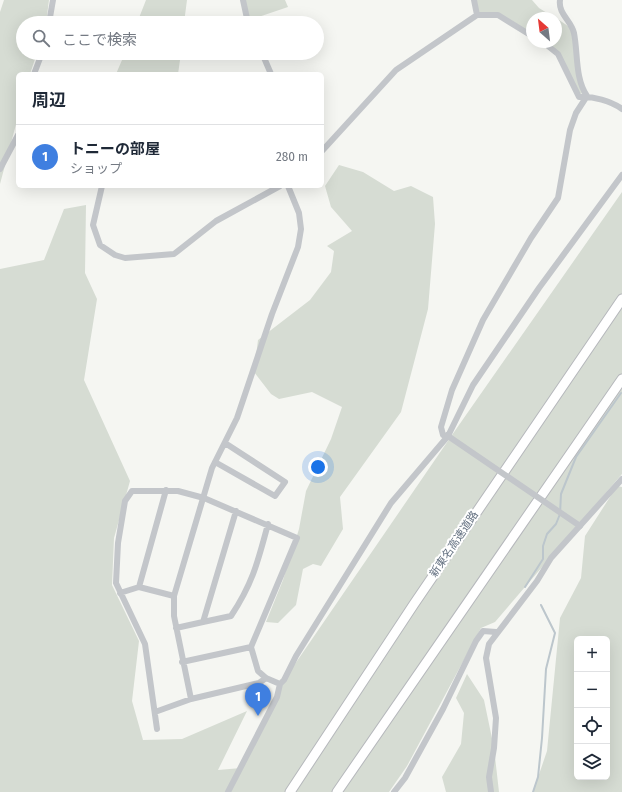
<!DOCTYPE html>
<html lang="ja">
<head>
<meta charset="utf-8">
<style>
  body { margin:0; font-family:"Fira Sans Condensed","Noto Sans JP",sans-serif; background:#f6f6f7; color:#1f2937 }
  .controls { position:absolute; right:12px; bottom:12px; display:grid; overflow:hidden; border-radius:6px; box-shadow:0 4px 16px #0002 }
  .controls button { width:36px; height:36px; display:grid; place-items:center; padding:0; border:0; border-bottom:1px solid #e0e1e3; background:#fff; color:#1f2937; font:20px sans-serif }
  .compass { position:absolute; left:526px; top:12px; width:36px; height:36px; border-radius:50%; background:#fff; box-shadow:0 4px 16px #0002; rotate:332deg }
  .you { position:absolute; left:318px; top:467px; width:14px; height:14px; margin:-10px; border:3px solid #fff; border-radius:50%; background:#1a73e8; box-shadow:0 0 0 6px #1a73e833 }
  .badge { display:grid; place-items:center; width:26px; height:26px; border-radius:50%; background:#2563eb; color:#fff; font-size:13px; font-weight:700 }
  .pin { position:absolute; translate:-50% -33px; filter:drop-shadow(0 1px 2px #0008) }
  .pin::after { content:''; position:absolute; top:21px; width:14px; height:12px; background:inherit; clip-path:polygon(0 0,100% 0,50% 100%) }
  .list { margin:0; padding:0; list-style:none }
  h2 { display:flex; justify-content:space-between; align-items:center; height:52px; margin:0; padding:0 16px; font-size:17px }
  h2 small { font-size:13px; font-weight:400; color:#747a83 }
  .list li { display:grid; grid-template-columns:26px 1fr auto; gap:12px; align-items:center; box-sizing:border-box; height:64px; padding:0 16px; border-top:1px solid #e0e1e3 }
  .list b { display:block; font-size:15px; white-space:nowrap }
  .list p { margin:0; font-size:13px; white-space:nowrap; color:#747a83 }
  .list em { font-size:13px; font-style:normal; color:#747a83 }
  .icon { flex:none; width:22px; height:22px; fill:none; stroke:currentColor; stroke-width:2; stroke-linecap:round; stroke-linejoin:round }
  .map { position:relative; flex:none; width:622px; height:792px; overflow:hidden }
  .search { position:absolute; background:#fff; box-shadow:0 4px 16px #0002; left:16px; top:16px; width:308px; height:44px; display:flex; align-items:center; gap:10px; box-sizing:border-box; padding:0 14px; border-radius:22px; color:#747a83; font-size:15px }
  .panel { position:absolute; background:#fff; box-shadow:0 4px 16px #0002; left:16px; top:72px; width:308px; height:116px; border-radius:6px }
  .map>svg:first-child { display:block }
  .green { fill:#d6dcd3; fill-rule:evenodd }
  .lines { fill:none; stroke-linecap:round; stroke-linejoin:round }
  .stream { stroke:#bcc6cc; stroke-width:2 }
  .highway-casing { stroke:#b6b8bc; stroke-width:11 }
  .minor { stroke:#c3c6ca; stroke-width:6 }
  .highway { stroke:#fff; stroke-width:9 }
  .minor-bridge { stroke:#c3c6ca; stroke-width:6 }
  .labels { text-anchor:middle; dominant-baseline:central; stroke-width:4; stroke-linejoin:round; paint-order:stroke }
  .street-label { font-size:11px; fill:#657282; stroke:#fff }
</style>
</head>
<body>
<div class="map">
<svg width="622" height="792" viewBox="0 0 622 792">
  <rect width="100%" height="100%" fill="#f5f6f2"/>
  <path class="green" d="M 4,0 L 49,0 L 46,23 L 23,23 L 23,53 L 37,53 L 30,74 L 18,74 L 18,117 L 0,184 L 0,12 Z
    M 146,0 L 187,0 L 184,23 L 137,23 Z
    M 244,0 L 285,0 L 288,7 L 247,21 Z
    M 477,0 L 532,0 L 539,8 L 555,18 L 532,18 L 532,36 L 498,15 L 477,15 Z
    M 556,18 L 571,28 L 585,94 L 577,93 L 553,48 L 543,42 L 556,42 Z
    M 125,53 L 181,53 L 178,74 L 116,74 Z
    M 339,165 L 363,172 L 394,191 L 411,186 L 433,197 L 435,224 L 428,309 L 401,412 L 340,497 L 343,529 L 321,566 L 313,564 L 303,569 L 296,605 L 278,623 L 266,622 L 283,580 L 299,529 L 306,491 L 331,439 L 342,407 L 312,392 L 279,399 L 271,394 L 254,372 L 258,340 L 310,300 L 331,272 L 334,251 L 327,246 L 352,231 L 331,207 L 325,186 Z
    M 622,192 L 622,474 L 495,622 L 481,628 L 407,766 L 389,792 L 0,792 L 0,269 L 44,260 L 64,209 L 86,205 L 85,273 L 97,299 L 84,380 L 130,481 L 114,538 L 112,585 L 139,641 L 132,701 L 143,740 L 182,739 L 247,711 L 218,770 L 241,768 L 284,680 L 452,435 Z
    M 617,486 L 622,487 L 622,792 L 533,792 L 547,751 L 560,618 L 581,578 L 585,536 ZM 577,639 L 607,639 L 607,777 L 577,777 Z
    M 467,674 L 484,700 L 494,748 L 499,792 L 446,792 L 442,777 L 461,744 L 464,713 L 456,698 Z"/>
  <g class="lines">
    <path class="stream" d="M 525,587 L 543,559 L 543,546 L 547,534 L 556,524 L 560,514 L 561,494 L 576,457 L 621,393
      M 533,792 L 538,777 L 542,738 L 546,669 L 555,633 L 541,605"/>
    <defs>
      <path id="highway" d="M 290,792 L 414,604 L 622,299
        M 337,792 L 622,379"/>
    </defs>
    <use href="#highway" class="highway-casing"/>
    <path class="minor" d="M 243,0 L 248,23
      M 474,0 L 477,15
      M 49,23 L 53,0
      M 543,42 L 558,54 L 579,97 C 593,96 611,101 622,109
      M 262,53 L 271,74
      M 34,74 L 42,53
      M 322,151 L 396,70 L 477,15 L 498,15 L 532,36
      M 0,169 L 18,135
      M 102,186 L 93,225 L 100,245 L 115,255 L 125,258 L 174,254 L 216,221 L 280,186
      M 448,436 L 443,435 L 441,427 L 452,390 L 483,320 L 531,238 L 558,198 L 570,130 L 576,113 L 587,96 C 575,79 578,53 574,33 C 571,20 558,14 560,0
      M 215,462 L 275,496 L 285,482 L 225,443
      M 139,587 L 166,490
      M 120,593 L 139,587 L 174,596
      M 203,622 L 231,616 C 253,583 258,561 268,524
      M 176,628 L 203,622 L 236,511
      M 182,662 L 251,647
      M 191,699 L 174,616 L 174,596 L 212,468 L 237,418 L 272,314 L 298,247 L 301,229 L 299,213 L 288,186
      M 155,712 L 191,699 L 259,683 L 266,678
      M 157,729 L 145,644 L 116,583 L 118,543 L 125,501 L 132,491 L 178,491 L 204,498 L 297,538 L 251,647 L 258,671 L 266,678 L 280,684
      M 228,792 L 277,697 L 280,684 L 284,680 L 296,656 L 391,503 L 448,436 L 473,385 L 539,288 L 622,175
      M 394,792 L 405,778 L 443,709 L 476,641 L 483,631 L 496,632
      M 491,792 L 489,777 L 494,748 L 496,718 L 486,658 L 489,644 L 537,581 L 551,558 L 622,479"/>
    <use href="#highway" class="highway"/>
    <path class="minor-bridge" d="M 448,436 L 580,526"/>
  </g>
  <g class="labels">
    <g class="street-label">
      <text transform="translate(454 544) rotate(-56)">新東名高速道路</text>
    </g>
  </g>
</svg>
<div class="controls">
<button>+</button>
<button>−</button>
<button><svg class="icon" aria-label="locate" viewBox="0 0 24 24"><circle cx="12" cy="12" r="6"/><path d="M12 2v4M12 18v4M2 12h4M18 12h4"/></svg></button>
<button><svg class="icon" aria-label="layers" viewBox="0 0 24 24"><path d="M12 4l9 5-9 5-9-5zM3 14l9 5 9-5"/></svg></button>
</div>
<svg class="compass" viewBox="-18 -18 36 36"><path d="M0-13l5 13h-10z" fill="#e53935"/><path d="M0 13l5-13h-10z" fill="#747a83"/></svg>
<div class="you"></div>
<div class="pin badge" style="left:258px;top:716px;background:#3f7fe0">1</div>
<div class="search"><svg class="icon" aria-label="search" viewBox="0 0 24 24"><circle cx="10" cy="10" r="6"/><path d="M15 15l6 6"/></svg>ここで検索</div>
<section class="panel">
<h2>周辺<small></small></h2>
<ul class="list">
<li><span class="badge" style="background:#3f7fe0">1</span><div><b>トニーの部屋</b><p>ショップ</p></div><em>280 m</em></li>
</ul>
</section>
</div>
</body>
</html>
